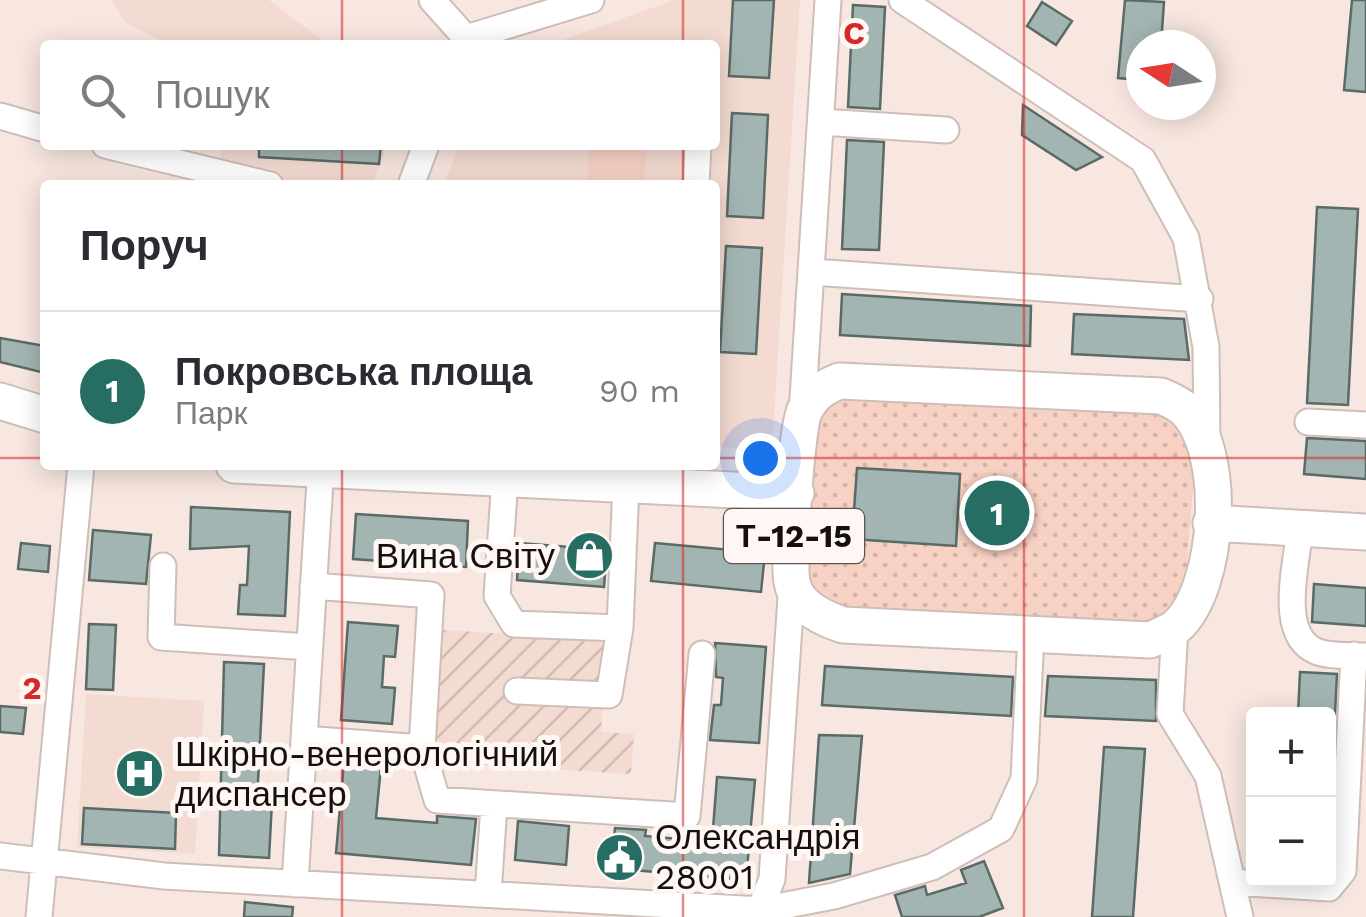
<!DOCTYPE html>
<html lang="uk">
<head>
<meta charset="utf-8">
<style>
  body { margin:0; font-family:"Work Sans",sans-serif; background:#f2f2f3; color:#2b2b33 }
  .controls { position:absolute; right:30px; bottom:30px; display:grid; overflow:hidden; border-radius:10px; box-shadow:0 5px 25px #0003 }
  .controls button { width:90px; height:90px; display:grid; place-items:center; padding:0; border:0; border-bottom:2px solid #e1e1e2; background:#fff; color:#2b2b33; font:50px sans-serif }
  .compass { position:absolute; left:1126px; top:30px; width:90px; height:90px; border-radius:50%; background:#fff; box-shadow:0 5px 25px #0003; rotate:282deg }
  .you { position:absolute; left:760px; top:458px; width:35px; height:35px; margin:-25px; border:8px solid #fff; border-radius:50%; background:#1a73e8; box-shadow:0 0 0 15px #1a73e833 }
  .badge { display:grid; place-items:center; width:65px; height:65px; border-radius:50%; background:#266d64; color:#fff; font-size:32px; font-weight:700 }
  .pin { position:absolute; translate:-50% -50%; border:5px solid #fff; box-shadow:0 2px 10px #0006 }
  .list { margin:0; padding:0; list-style:none }
  h2 { display:flex; justify-content:space-between; align-items:center; height:130px; margin:0; padding:0 40px; font-size:42px }
  h2 small { font-size:32px; font-weight:400; color:#7c7c81 }
  .list li { display:grid; grid-template-columns:65px 1fr auto; gap:30px; align-items:center; box-sizing:border-box; height:160px; padding:0 40px; border-top:2px solid #e1e1e2 }
  .list b { display:block; font-size:38px; white-space:nowrap }
  .list p { margin:0; font-size:32px; white-space:nowrap; color:#7c7c81 }
  .list em { font-size:32px; font-style:normal; color:#7c7c81 }
  .icon { flex:none; width:55px; height:55px; fill:none; stroke:currentColor; stroke-width:2; stroke-linecap:round; stroke-linejoin:round }
  .map { position:relative; flex:none; width:1366px; height:917px; overflow:hidden }
  .search { position:absolute; background:#fff; box-shadow:0 5px 25px #0003; left:40px; top:40px; width:680px; height:110px; display:flex; align-items:center; gap:25px; box-sizing:border-box; padding:0 35px; border-radius:10px; color:#7c7c81; font-size:38px }
  .panel { position:absolute; background:#fff; box-shadow:0 5px 25px #0003; left:40px; top:180px; width:680px; height:290px; border-radius:10px }
  .map>svg:first-child { display:block }
  .built { fill:#f4dbd1 }
  .industrial { fill:url(#industrial-furrows) }
  .park { fill:url(#park-dots) }
  .pitch { fill:#f7d2c4 }
  .building { fill:#a3b5b2; stroke:#5a6b67; stroke-width:2.5 }
  .lines { fill:none; stroke-linecap:round; stroke-linejoin:round }
  .minor-casing { stroke:#cfbeb8; stroke-width:29 }
  .highway-casing { stroke:#cfbeb8; stroke-width:39 }
  .minor { stroke:#fff; stroke-width:25 }
  .highway { stroke:#fff; stroke-width:35 }
  .grid { fill:none; stroke:#d62828; stroke-width:2.5; stroke-opacity:0.55 }
  .labels { text-anchor:middle; dominant-baseline:central; stroke-width:10; stroke-linejoin:round; paint-order:stroke }
  .shield { fill:#fef7f4; stroke:#5b5552; stroke-width:2.5 }
  .shield-label { font-size:32px; font-weight:bold; fill:#150f0d }
  .poi-label { font-size:35px; fill:#150f0d; stroke:#fef7f4; text-anchor:start }
  .grid-label { font-size:32px; text-anchor:middle; font-weight:bold; fill:#d62828; stroke:#fef7f4; stroke-width:10; stroke-linejoin:round; paint-order:stroke }
</style>
</head>
<body>
<div class="map">
<svg width="1366" height="917" viewBox="0 0 1366 917">
  <defs>
    <pattern id="industrial-furrows" width="10" height="10" patternUnits="userSpaceOnUse" patternTransform="scale(2.5)"><rect width="10" height="10" fill="#f4dbd1"/><path d="M-1 1l2-2M0 10L10 0M9 11l2-2" fill="none" stroke="#d0bbb2"/></pattern>
    <pattern id="park-dots" width="8" height="8" patternUnits="userSpaceOnUse" patternTransform="scale(2.5)"><rect width="8" height="8" fill="#f7d2c4"/><path d="M2 2h.1M6 6h.1" fill="none" stroke="#d3b3a7" stroke-width="1.8" stroke-linecap="round"/></pattern>
  </defs>
  <rect width="100%" height="100%" fill="#f8e7e0"/>
  <path class="built" d="M 111,0 L 269,0 L 329,45 L 169,45 L 125,22 Z
    M 674,0 L 800,0 L 772,450 L 715,447 L 715,185 L 444,185 L 459,145 L 715,145 L 715,45 L 549,45 Z
    M 220,145 L 388,145 L 372,185 L 292,185 L 221,162 Z
    M 86,694 L 204,701 L 195,854 L 77,847 Z"/>
  <path class="industrial" d="M 442,630 L 607,640 L 601,732 L 634,734 L 631,774 L 468,764 L 467,758 L 433,756 Z"/>
  <path class="park" d="M 852,390 L 1157,403 L 1196,451 L 1184,605 L 1169,624 L 845,616 L 817,600 L 800,574 L 809,424 L 828,401 Z"/>
  <path class="pitch" d="M 589,145 L 646,145 L 644,185 L 587,185 Z"/>
  <path class="building" d="M 733,0 L 774,0 L 769,78 L 729,76 Z
    M 1125,0 L 1164,2 L 1161,45 L 1141,45 L 1139,80 L 1118,78 Z
    M 1352,0 L 1366,0 L 1366,92 L 1344,90 Z
    M 1042,2 L 1072,21 L 1056,45 L 1027,26 Z
    M 853,5 L 885,7 L 880,109 L 848,107 Z
    M 1023,105 L 1102,157 L 1076,170 L 1022,135 Z
    M 732,113 L 768,115 L 763,218 L 727,216 Z
    M 847,140 L 884,142 L 879,250 L 842,249 Z
    M 259,145 L 381,145 L 379,164 L 259,157 Z
    M 1317,207 L 1358,209 L 1348,405 L 1307,403 Z
    M 726,246 L 762,248 L 756,354 L 720,352 Z
    M 842,294 L 1031,306 L 1030,346 L 840,335 Z
    M 1074,314 L 1184,319 L 1189,360 L 1072,354 Z
    M 0,338 L 45,346 L 45,373 L 0,362 Z
    M 1307,438 L 1366,441 L 1366,479 L 1304,474 Z
    M 857,468 L 960,474 L 956,546 L 852,539 Z
    M 191,507 L 290,512 L 285,616 L 238,614 L 240,585 L 247,585 L 249,546 L 190,549 Z
    M 356,514 L 468,521 L 466,567 L 353,559 Z
    M 93,530 L 151,535 L 146,584 L 89,580 Z
    M 21,543 L 50,546 L 48,572 L 18,569 Z
    M 519,543 L 607,550 L 604,587 L 517,580 Z
    M 655,543 L 765,553 L 761,592 L 651,581 Z
    M 1314,584 L 1366,588 L 1366,626 L 1312,622 Z
    M 348,622 L 398,626 L 395,657 L 384,656 L 382,687 L 395,688 L 392,724 L 341,720 Z
    M 89,624 L 116,625 L 113,690 L 86,689 Z
    M 715,643 L 766,647 L 759,743 L 710,740 L 714,705 L 721,705 L 723,678 L 716,677 Z
    M 224,662 L 264,664 L 257,801 L 272,802 L 269,858 L 219,855 Z
    M 825,666 L 1013,677 L 1011,716 L 822,705 Z
    M 1300,672 L 1337,674 L 1335,714 L 1298,714 Z
    M 1048,676 L 1156,680 L 1156,721 L 1045,716 Z
    M 0,706 L 26,708 L 23,734 L 0,732 Z
    M 819,735 L 862,736 L 850,874 L 809,883 Z
    M 1104,747 L 1145,749 L 1133,917 L 1092,917 Z
    M 344,762 L 381,766 L 376,818 L 437,823 L 437,816 L 476,819 L 471,865 L 336,853 Z
    M 717,777 L 755,780 L 746,880 L 611,868 L 615,828 L 646,830 L 645,836 L 712,842 Z
    M 84,808 L 176,813 L 175,849 L 82,844 Z
    M 518,821 L 569,826 L 566,865 L 515,860 Z
    M 984,861 L 1003,908 L 979,917 L 902,917 L 895,895 L 925,886 L 927,895 L 966,883 L 961,870 Z
    M 245,902 L 293,907 L 292,917 L 244,917 Z"/>
  <g class="lines">
    <defs>
      <path id="minor" d="M 432,0 L 466,38
        M 902,0 L 1143,160 L 1186,238 L 1206,347 L 1207,444
        M 466,38 L 591,0
        M 0,116 L 45,129
        M 821,122 L 946,130
        M 105,145 L 270,185
        M 411,185 L 426,145
        M 696,185 L 698,145
        M 812,272 L 1200,299
        M 802,414 L 828,0
        M 1308,422 L 1366,425
        M 505,478 L 497,596 L 514,624 L 620,628
        M 1300,528 C 1297,563 1276,637 1318,652 C 1332,657 1352,655 1366,656
        M 163,566 L 161,637 L 309,647
        M 313,586 L 431,595 L 422,748
        M 1175,628 L 1170,714 L 1208,776 L 1240,917
        M 517,691 L 609,695 L 620,628 L 626,484
        M 304,739 L 422,748 L 437,800 L 687,816 L 702,654
        M 0,856 L 164,876 L 761,910 L 834,896 L 932,867 L 1001,829 L 1024,779 L 1031,634
        M 1232,882 L 1329,888 L 1343,871 L 1354,655
        M 295,884 L 321,465
        M 488,894 L 494,805
        M 39,917 L 81,465
        M 757,917 L 772,879 L 792,582"/>
      <path id="highway" d="M 839,381 L 1161,396 C 1168,399 1177,403 1182,407 C 1229,446 1220,587 1177,626 C 1170,632 1159,636 1150,640 L 843,625 C 822,618 796,606 792,582 C 788,562 796,426 805,410 C 813,394 823,388 839,381 Z
        M 0,401 L 45,415
        M 234,465 L 796,493
        M 1211,523 L 1366,532"/>
    </defs>
    <use href="#minor" class="minor-casing"/>
    <use href="#highway" class="highway-casing"/>
    <use href="#minor" class="minor"/>
    <use href="#highway" class="highway"/>
  </g>
  <path class="grid" d="M 342,0 L 342,45M 683,0 L 683,45M 1024,0 L 1024,917M 342,145 L 342,185M 683,145 L 683,185M 0,458 L 45,458M 715,458 L 1366,458M 342,465 L 342,917M 683,465 L 683,917"/>
  <defs>
    <symbol id="shop-disc" viewBox="-11 -11 22 22"><circle r="9.5" fill="#266d64" stroke="#fef7f4"/><path d="M-5-2.5h2.3a2.7 3.5 0 0 1 5.4 0H5L5.5 6h-11ZM-1.5-2.5h3a1.5 2.3 0 0 0-3 0Z" fill="#fff"/></symbol>
    <symbol id="hospital-disc" viewBox="-11 -11 22 22"><circle r="9.5" fill="#266d64" stroke="#fef7f4"/><path d="M-5-5h3v3.5h4V-5h3V5h-3V1.5h-4V5h-3Z" fill="#fff"/></symbol>
    <symbol id="civic-disc" viewBox="-11 -11 22 22"><circle r="9.5" fill="#266d64" stroke="#fef7f4"/><path d="M-.6-6.5H3V-4.5H.6V-3L4-1V1h2V6H-6V1h2V-1L-.6-3ZM-1.2 2.5V6h2.4V2.5Z" fill="#fff"/></symbol>
  </defs>
  <g fill-rule="evenodd">
    <use href="#shop-disc" x="562" y="528" width="55" height="55"/>
    <use href="#hospital-disc" x="112" y="746" width="55" height="55"/>
    <use href="#civic-disc" x="592" y="830" width="55" height="55"/>
  </g>
  <g class="labels">
    <rect class="shield" x="724" y="509" width="140" height="54" rx="8"/>
    <g class="shield-label">
      <text x="794" y="536">Т-12-15</text>
    </g>
    <g class="poi-label">
      <text x="555" y="556" text-anchor="end">Вина Світу</text>
      <text x="175" y="754">Шкірно-венерологічний<tspan x="175" dy="40">диспансер</tspan></text>
      <text x="655" y="837">Олександрія<tspan x="655" dy="40">28001</tspan></text>
    </g>
  </g>
  <g class="grid-label">
    <text x="854" y="44">C</text>
    <text x="32" y="699">2</text>
  </g>
</svg>
<div class="controls">
<button>+</button>
<button>−</button>
</div>
<svg class="compass" viewBox="-18 -18 36 36"><path d="M0-13l5 13h-10z" fill="#e53935"/><path d="M0 13l5-13h-10z" fill="#7c7c81"/></svg>
<div class="you"></div>
<div class="pin badge" style="left:997px;top:513px">1</div>
<div class="search"><svg class="icon" aria-label="search" viewBox="0 0 24 24"><circle cx="10" cy="10" r="6"/><path d="M15 15l6 6"/></svg>Пошук</div>
<section class="panel">
<h2>Поруч<small></small></h2>
<ul class="list">
<li><span class="badge">1</span><div><b>Покровська площа</b><p>Парк</p></div><em>90 m</em></li>
</ul>
</section>
</div>
</body>
</html>
